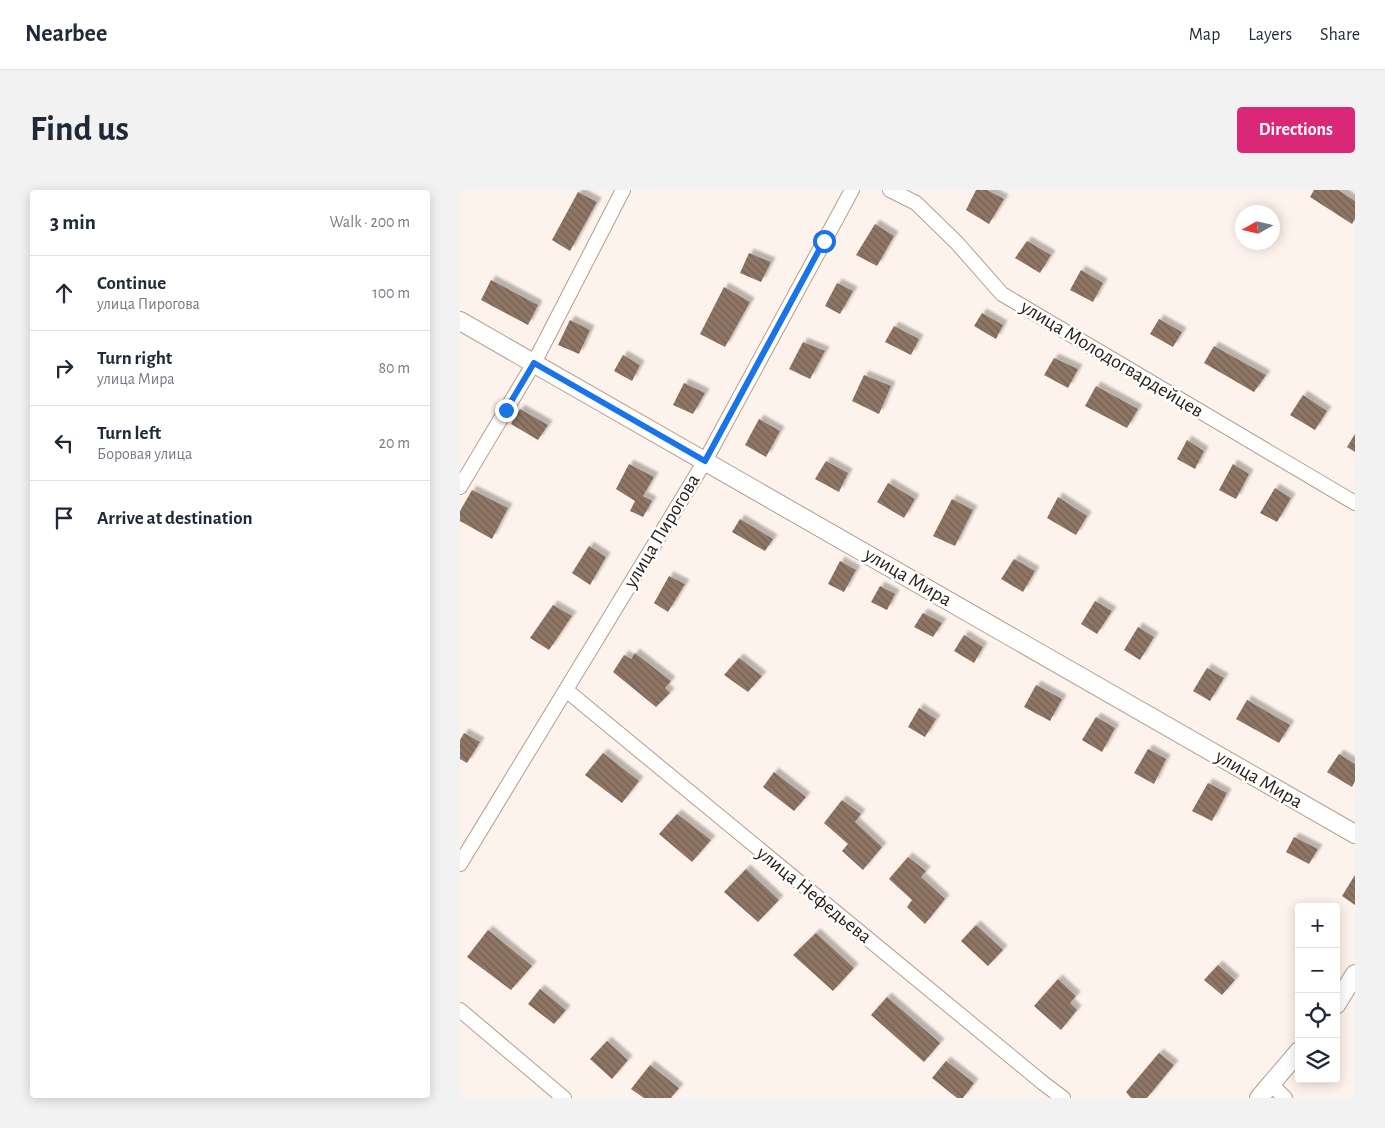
<!DOCTYPE html>
<html lang="en">
<head>
<meta charset="utf-8">
<style>
  body { margin:0; font-family:"Alegreya Sans",sans-serif; background:#f2f2f3; color:#1f2937 }
  .controls { position:absolute; right:15px; bottom:15px; display:grid; overflow:hidden; border-radius:5px; box-shadow:0 2px 12px #0003 }
  .controls button { width:45px; height:45px; display:grid; place-items:center; padding:0; border:0; border-bottom:1px solid #e0e1e3; background:#fff; color:#1f2937; font:25px sans-serif }
  .compass { position:absolute; left:775px; top:15px; width:45px; height:45px; border-radius:50%; background:#fff; box-shadow:0 2px 12px #0003; rotate:262deg }
  .stop { position:absolute; width:15px; height:15px; margin:-11px; border:4px solid #1a73e8; border-radius:50%; background:#fff }
  .stop.end { background:#1a73e8; border-color:#fff; box-shadow:0 1px 5px #0008 }
  .list { margin:0; padding:0; list-style:none }
  h2 { display:flex; justify-content:space-between; align-items:center; height:65px; margin:0; padding:0 20px; font-size:21px }
  h2 small { font-size:16px; font-weight:400; color:#747a83 }
  .list li { display:grid; grid-template-columns:32px 1fr auto; gap:15px; align-items:center; box-sizing:border-box; height:75px; padding:0 20px; border-top:1px solid #e0e1e3 }
  .list b { display:block; font-size:19px; white-space:nowrap }
  .list p { margin:0; font-size:16px; white-space:nowrap; color:#747a83 }
  .list em { font-size:16px; font-style:normal; color:#747a83 }
  .icon { flex:none; width:28px; height:28px; fill:none; stroke:currentColor; stroke-width:2; stroke-linecap:round; stroke-linejoin:round }
  .map { position:relative; flex:none; width:895px; height:908px; overflow:hidden; border-radius:5px }
  header { display:flex; align-items:center; gap:30px; box-sizing:border-box; height:70px; padding:0 25px; background:#fff; border-bottom:1px solid #e0e1e3 }
  header strong { font-size:24px }
  nav { display:flex; gap:28px; margin-inline-start:auto; font-size:18px }
  .intro { display:flex; align-items:center; justify-content:space-between; box-sizing:border-box; height:120px; padding:0 30px }
  h1 { margin:0; font-size:35px }
  .button { padding:12px 22px; border-radius:5px; background:#db2777; color:#fff; font-size:18px; font-weight:700 }
  main { display:flex; gap:30px; padding:0 30px }
  aside { flex:1; background:#fff; border-radius:5px; box-shadow:0 2px 12px #0003 }
  .map>svg:first-child { display:block }
  .building { fill:url(#building-back-hatch); filter:url(#shadow) }
  .lines { fill:none; stroke-linecap:round; stroke-linejoin:round }
  .minor-casing { stroke:#b69c8c; stroke-width:16 }
  .tertiary-casing { stroke:#b69c8c; stroke-width:20 }
  .minor { stroke:#fff; stroke-width:14 }
  .tertiary { stroke:#fff; stroke-width:18 }
  .route { stroke:#1a73e8; stroke-width:6 }
  .labels { text-anchor:middle; dominant-baseline:central; stroke-width:5; stroke-linejoin:round; paint-order:stroke }
  .street-label { font-size:20px; fill:#2a201a; stroke:#fff }
</style>
</head>
<body>
<header>
<strong>Nearbee</strong>
<nav><a>Map</a><a>Layers</a><a>Share</a></nav>
</header>
<div class="intro"><h1>Find us</h1><a class="button">Directions</a></div>
<main>
<aside>
<h2>3 min<small>Walk · 200 m</small></h2>
<ul class="list">
<li><svg class="icon" aria-label="ahead" viewBox="0 0 24 24"><path d="M12 20V5M6 11l6-6 6 6"/></svg><div><b>Continue</b><p>улица Пирогова</p></div><em>100 m</em></li>
<li><svg class="icon" aria-label="right" viewBox="0 0 24 24"><path d="M7 20v-9h11M14 6l5 5-5 5"/></svg><div><b>Turn right</b><p>улица Мира</p></div><em>80 m</em></li>
<li><svg class="icon" aria-label="left" viewBox="0 0 24 24"><path d="M17 20v-9H6M10 6l-5 5 5 5"/></svg><div><b>Turn left</b><p>Боровая улица</p></div><em>20 m</em></li>
<li><svg class="icon" aria-label="arrive" viewBox="0 0 24 24"><path d="M6 21V4h12l-3 4 3 4H6"/></svg><div><b>Arrive at destination</b></div></li>
</ul>
</aside>
<div class="map">
<svg width="895" height="908" viewBox="0 0 895 908">
  <defs>
    <pattern id="building-back-hatch" width="6" height="6" patternUnits="userSpaceOnUse" patternTransform="scale(1.25)"><rect width="6" height="6" fill="#8e7565"/><path d="M-1 5l2 2M0 0l6 6M5-1l2 2" fill="none" stroke="#746052"/></pattern>
    <filter id="shadow"><feDropShadow dx="4.5" dy="-4.5" stdDeviation="1" flood-color="#0004"/></filter>
  </defs>
  <rect width="100%" height="100%" fill="#fef3ec"/>
  <path class="building" d="M 516,0 L 527,0 L 544,9 L 529,34 L 506,20 Z
    M 854,0 L 878,0 L 895,11 L 895,29 L 892,34 L 850,7 Z
    M 118,2 L 137,12 L 110,61 L 92,50 Z
    M 415,34 L 434,46 L 417,76 L 396,65 Z
    M 567,51 L 591,65 L 580,83 L 555,68 Z
    M 289,63 L 311,72 L 301,92 L 280,83 Z
    M 621,80 L 643,93 L 633,112 L 610,100 Z
    M 31,90 L 78,115 L 68,135 L 21,110 Z
    M 377,93 L 393,101 L 380,124 L 365,116 Z
    M 264,97 L 290,112 L 265,157 L 240,144 Z
    M 522,123 L 543,135 L 536,149 L 514,136 Z
    M 699,129 L 722,142 L 713,157 L 690,144 Z
    M 110,130 L 130,140 L 119,164 L 98,155 Z
    M 434,136 L 459,149 L 451,165 L 425,152 Z
    M 343,152 L 365,161 L 350,189 L 329,179 Z
    M 754,156 L 806,185 L 794,202 L 744,173 Z
    M 163,165 L 180,175 L 172,191 L 154,181 Z
    M 594,168 L 618,179 L 608,198 L 584,185 Z
    M 404,185 L 431,196 L 419,224 L 392,211 Z
    M 224,193 L 245,203 L 233,224 L 213,215 Z
    M 636,196 L 678,219 L 667,238 L 625,216 Z
    M 843,205 L 867,221 L 855,240 L 830,225 Z
    M 60,219 L 88,235 L 78,250 L 51,234 Z
    M 299,229 L 320,241 L 306,267 L 285,255 Z
    M 895,244 L 895,262 L 887,257 Z
    M 727,250 L 744,261 L 735,279 L 717,269 Z
    M 366,271 L 388,283 L 379,302 L 355,289 Z
    M 169,274 L 194,287 L 183,306 L 192,311 L 183,327 L 170,321 L 175,311 L 156,299 Z
    M 773,274 L 789,284 L 776,309 L 759,300 Z
    M 428,293 L 455,309 L 444,328 L 417,312 Z
    M 815,298 L 831,308 L 817,332 L 800,323 Z
    M 12,300 L 48,318 L 32,349 L 0,331 L 0,321 Z
    M 598,307 L 627,326 L 616,345 L 587,328 Z
    M 492,309 L 513,320 L 495,356 L 473,346 Z
    M 280,329 L 313,349 L 305,361 L 272,342 Z
    M 129,356 L 146,367 L 130,395 L 112,383 Z
    M 554,369 L 575,381 L 563,402 L 541,389 Z
    M 380,371 L 396,380 L 384,402 L 368,394 Z
    M 209,386 L 225,394 L 208,422 L 194,413 Z
    M 420,396 L 435,404 L 427,420 L 411,412 Z
    M 635,411 L 652,421 L 637,444 L 621,434 Z
    M 93,415 L 112,426 L 89,460 L 70,448 Z
    M 463,423 L 482,433 L 473,447 L 454,437 Z
    M 678,437 L 694,447 L 680,470 L 664,460 Z
    M 504,445 L 523,457 L 514,473 L 494,461 Z
    M 175,463 L 211,491 L 205,498 L 210,503 L 196,517 L 153,482 L 164,465 L 171,469 Z
    M 279,468 L 302,486 L 288,502 L 264,485 Z
    M 747,478 L 764,488 L 750,511 L 733,501 Z
    M 576,495 L 602,509 L 590,531 L 564,517 Z
    M 787,510 L 830,535 L 819,553 L 776,529 Z
    M 459,518 L 476,529 L 465,547 L 448,537 Z
    M 636,527 L 655,538 L 642,562 L 622,550 Z
    M 4,543 L 20,552 L 7,573 L 0,569 L 0,550 Z
    M 688,559 L 706,569 L 694,594 L 674,583 Z
    M 143,563 L 179,591 L 162,613 L 125,585 Z
    M 879,564 L 895,574 L 895,591 L 892,597 L 867,582 Z
    M 314,582 L 346,607 L 334,621 L 303,597 Z
    M 748,593 L 767,603 L 752,631 L 732,621 Z
    M 382,610 L 401,624 L 395,632 L 422,657 L 403,680 L 382,661 L 388,654 L 364,633 Z
    M 217,624 L 251,650 L 232,672 L 199,644 Z
    M 834,647 L 858,659 L 849,674 L 826,662 Z
    M 448,667 L 466,681 L 461,687 L 485,709 L 465,734 L 447,717 L 452,710 L 429,689 Z
    M 286,679 L 319,710 L 298,732 L 264,702 Z
    M 895,685 L 895,715 L 882,706 Z
    M 516,735 L 543,760 L 528,776 L 501,751 Z
    M 28,740 L 72,776 L 51,800 L 7,767 Z
    M 356,743 L 394,778 L 373,801 L 333,765 Z
    M 758,775 L 775,790 L 762,805 L 744,790 Z
    M 598,789 L 616,806 L 610,813 L 617,820 L 601,840 L 574,816 Z
    M 80,799 L 106,820 L 94,834 L 68,814 Z
    M 427,807 L 480,853 L 464,872 L 411,825 Z
    M 147,851 L 168,870 L 152,889 L 130,869 Z
    M 699,863 L 714,875 L 687,908 L 671,908 L 666,902 Z
    M 486,871 L 514,893 L 503,908 L 497,908 L 472,888 Z
    M 190,875 L 219,898 L 211,908 L 184,908 L 171,899 Z"/>
  <g class="lines">
    <defs>
      <path id="minor" d="M 430,0 L 456,13 L 497,53 L 542,104 L 895,313
        M 0,297 L 74,173 L 163,0
        M 106,500 L 583,893 L 603,908
        M 0,674 L 245,271 L 392,0
        M 0,820 L 104,908
        M 811,894 L 825,908"/>
      <path id="tertiary" d="M 0,131 L 895,644
        M 876,815 L 895,784
        M 799,908 L 839,861"/>
    </defs>
    <use href="#minor" class="minor-casing"/>
    <use href="#tertiary" class="tertiary-casing"/>
    <use href="#minor" class="minor"/>
    <use href="#tertiary" class="tertiary"/>
  </g>
  <g class="lines">
    <path class="route" d="M 46,220 L 74,173 L 245,271 L 364,51"/>
  </g>
  <g class="labels">
    <g class="street-label">
      <text transform="translate(652 169) rotate(31)">улица Молодогвардейцев</text>
      <text transform="translate(202 341) rotate(-59)">улица Пирогова</text>
      <text transform="translate(448 387) rotate(30)">улица Мира</text>
      <text transform="translate(799 589) rotate(30)">улица Мира</text>
      <text transform="translate(354 705) rotate(39)">улица Нефедьева</text>
    </g>
  </g>
</svg>
<div class="controls">
<button>+</button>
<button>−</button>
<button><svg class="icon" aria-label="locate" viewBox="0 0 24 24"><circle cx="12" cy="12" r="6"/><path d="M12 2v4M12 18v4M2 12h4M18 12h4"/></svg></button>
<button><svg class="icon" aria-label="layers" viewBox="0 0 24 24"><path d="M12 4l9 5-9 5-9-5zM3 14l9 5 9-5"/></svg></button>
</div>
<svg class="compass" viewBox="-18 -18 36 36"><path d="M0-13l5 13h-10z" fill="#e53935"/><path d="M0 13l5-13h-10z" fill="#747a83"/></svg>
<div class="stop" style="left:364px;top:51px"></div>
<div class="stop end" style="left:46px;top:220px"></div>
</div>
</main>
</body>
</html>
